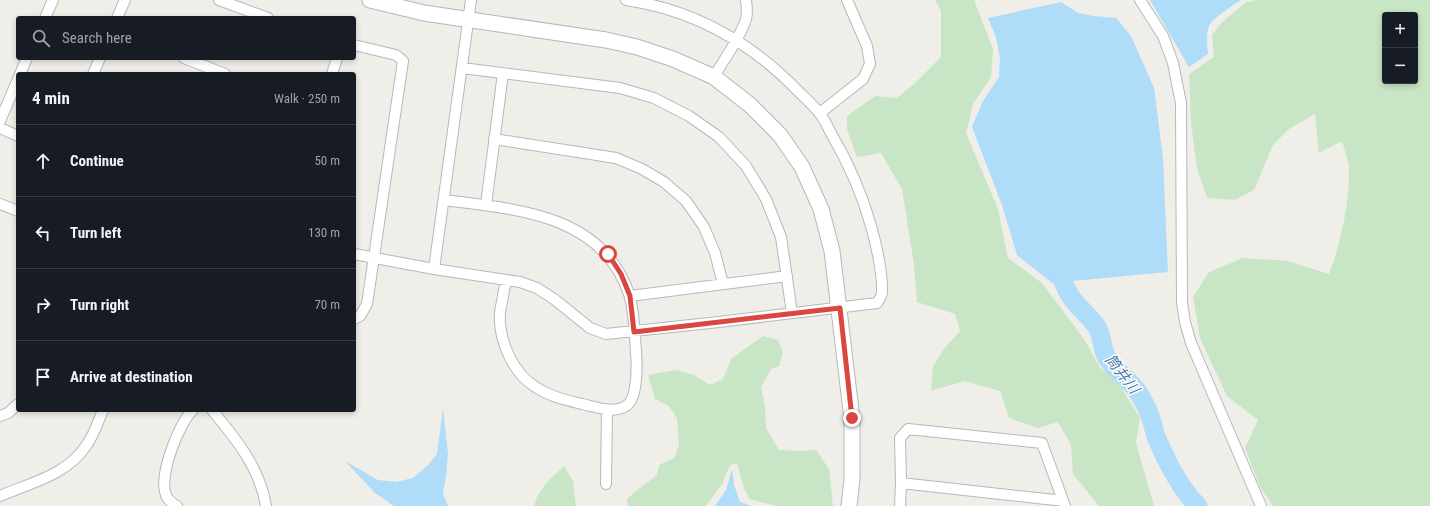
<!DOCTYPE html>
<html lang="en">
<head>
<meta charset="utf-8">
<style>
  body { margin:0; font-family:"Roboto Condensed","Noto Sans JP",sans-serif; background:#20242c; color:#f1f3f6 }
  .controls { position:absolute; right:12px; top:12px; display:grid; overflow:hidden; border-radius:4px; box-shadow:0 2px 6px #0003 }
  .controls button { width:36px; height:36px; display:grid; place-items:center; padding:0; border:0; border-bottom:1px solid #363941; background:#171b24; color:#f1f3f6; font:20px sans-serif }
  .stop { position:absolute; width:12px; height:12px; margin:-9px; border:3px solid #dc4641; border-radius:50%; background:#fff }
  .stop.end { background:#dc4641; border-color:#fff; box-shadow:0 1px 4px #0008 }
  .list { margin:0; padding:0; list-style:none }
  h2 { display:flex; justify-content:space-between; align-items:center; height:52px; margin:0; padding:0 16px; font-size:17px }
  h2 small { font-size:13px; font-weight:400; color:#9ea1a6 }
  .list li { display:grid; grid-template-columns:26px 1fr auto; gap:12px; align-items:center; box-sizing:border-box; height:72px; padding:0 16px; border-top:1px solid #363941 }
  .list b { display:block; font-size:15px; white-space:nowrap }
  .list em { font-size:13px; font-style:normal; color:#9ea1a6 }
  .icon { flex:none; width:22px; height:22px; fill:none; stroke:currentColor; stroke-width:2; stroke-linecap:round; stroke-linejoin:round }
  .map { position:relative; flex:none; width:1430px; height:506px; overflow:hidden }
  .search { position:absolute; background:#171b24; box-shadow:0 2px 6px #0003; left:16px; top:16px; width:340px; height:44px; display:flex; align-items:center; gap:10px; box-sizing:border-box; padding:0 14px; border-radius:4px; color:#9ea1a6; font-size:15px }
  .panel { position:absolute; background:#171b24; box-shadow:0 2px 6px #0003; left:16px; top:72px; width:340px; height:340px; border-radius:4px }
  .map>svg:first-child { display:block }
  .green { fill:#c8e5c6; fill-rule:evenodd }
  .water { fill:#afdcf8 }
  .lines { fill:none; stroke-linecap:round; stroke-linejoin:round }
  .river { stroke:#afdcf8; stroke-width:19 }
  .street-casing { stroke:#b5b8bb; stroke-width:12 }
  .secondary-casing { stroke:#b4b7bb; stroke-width:17 }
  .street { stroke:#fff; stroke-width:10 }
  .secondary { stroke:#fff; stroke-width:15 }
  .route { stroke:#dc4641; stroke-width:5 }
  .labels { text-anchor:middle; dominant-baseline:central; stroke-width:3; stroke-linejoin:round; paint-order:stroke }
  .water-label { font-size:15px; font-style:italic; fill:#4878a2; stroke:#fff }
</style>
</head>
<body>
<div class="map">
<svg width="1430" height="506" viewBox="0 0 1430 506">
  <rect width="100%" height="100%" fill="#f0eee8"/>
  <path class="green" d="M 935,0 L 974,0 L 993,49 L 991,77 L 973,104 L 966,133 L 998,209 L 1008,258 L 1042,283 L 1084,339 L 1100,368 L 1117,381 L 1140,418 L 1136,443 L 1154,506 L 1099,506 L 1073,474 L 1071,445 L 1058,422 L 1038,428 L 1009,418 L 1000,391 L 964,381 L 931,391 L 933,367 L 943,350 L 960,331 L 955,314 L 917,302 L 914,265 L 902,189 L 881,153 L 857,157 L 847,129 L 847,116 L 875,96 L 897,98 L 913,85 L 941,57 L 941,11 Z
    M 1256,0 L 1430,0 L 1430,506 L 1273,506 L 1260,487 L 1245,448 L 1258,420 L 1227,396 L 1200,338 L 1193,297 L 1209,272 L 1243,258 L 1288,261 L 1329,274 C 1340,246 1350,201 1349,171 C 1349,162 1345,151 1342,141 L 1319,153 L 1315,114 L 1289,129 L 1273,145 L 1254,190 L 1235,200 L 1207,198 L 1197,168 L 1191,123 L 1189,74 L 1214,57 L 1212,35 L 1221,23 L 1245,3 ZM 1385,15 L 1415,15 L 1415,81 L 1385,81 Z
    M 763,336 L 778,340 L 783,352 L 779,366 L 771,369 L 761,387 L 765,406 L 766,428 L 779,450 L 801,451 L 816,450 L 829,469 L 833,506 L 776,506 L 749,499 L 744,488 L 737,463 L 730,465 L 722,484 L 706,506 L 628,506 L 627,499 L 636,491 L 657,475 L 659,465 L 674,458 L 679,446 L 677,418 L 669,406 L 655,399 L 648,375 L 676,370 L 694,375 L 710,385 L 723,379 L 732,358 Z
    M 564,466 L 573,481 L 576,506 L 534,506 C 540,487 550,479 564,466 Z"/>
  <path class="water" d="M 1150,0 L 1241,0 C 1234,4 1212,19 1209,26 C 1206,35 1207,45 1208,54 L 1189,67 Z
    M 1061,2 L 1078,13 L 1093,16 L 1116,18 L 1131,36 L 1154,88 L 1163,158 L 1168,272 L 1052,283 L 1017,255 L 1002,205 L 972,127 L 983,101 L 999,77 L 1000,59 L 996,37 L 988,18 Z
    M 443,408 L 448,454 L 446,477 L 443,494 L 448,506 L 394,506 L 375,493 L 345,461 L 378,480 L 396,482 L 413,478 L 427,466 L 437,454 Z
    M 732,469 L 734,485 L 740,502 L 752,506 L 715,506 L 726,490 Z"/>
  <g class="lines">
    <path class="river" d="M 1064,257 C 1062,266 1060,274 1064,284 C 1072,304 1085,310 1097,327 C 1103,336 1101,348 1107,358 C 1115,371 1129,379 1138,392 C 1142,399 1148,408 1150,416 C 1153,423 1154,432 1157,439 C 1167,462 1180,489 1198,506"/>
    <defs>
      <path id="street" d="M 219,0 L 268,18
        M 471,0 L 434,269 L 520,282 L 537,288 L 554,299 L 590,328 L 606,334 L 719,322 L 877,303 C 879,300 882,296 882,292 C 883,275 876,243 871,226 C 862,194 849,164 832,135 C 828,128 825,120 820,114 C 814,106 806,99 799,92 C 751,42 695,10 626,0
        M 1140,0 L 1163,36 L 1173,63 L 1181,103 L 1182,303 L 1185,322 L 1191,343 L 1261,506
        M 45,18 L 53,0
        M 117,18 L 125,0
        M 354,45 L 396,55 L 403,61 L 367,304 L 360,316 L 354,319
        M 184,58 L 225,74
        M 462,68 L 620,88 L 654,98 L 689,116 L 719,137 L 746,166 L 766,199 L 781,237 L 792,313
        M 20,74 L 27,58
        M 93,74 L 100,58
        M 332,74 L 337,58
        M 714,77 C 724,59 738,41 745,22 C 748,15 747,7 746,0
        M 820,113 L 863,79 L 870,64 L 867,46 L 847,0
        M 0,121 L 18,79
        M 0,128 L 18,136
        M 494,139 L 616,158 L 642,169 L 664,182 L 686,201 L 704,227 L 715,253 L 723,284
        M 444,200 C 516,209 602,214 629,294 C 634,309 635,336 636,352 C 637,364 638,399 626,406 C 613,414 596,407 582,404 C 566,400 551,397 537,388 C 513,374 498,340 500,312 C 502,302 504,290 506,280
        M 0,204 L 18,211
        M 486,205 L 503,73
        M 354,254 L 434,269
        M 630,296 L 787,276
        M 212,410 C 236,439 260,468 266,506
        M 0,416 L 8,413 L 18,404
        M 901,483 L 1055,500 L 1062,499
        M 606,484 L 607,410
        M 0,496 C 30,483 67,475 86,446 C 94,435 98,422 103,410
        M 177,506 C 173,504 167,499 166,495 C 158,477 179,422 193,410
        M 900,506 L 901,483 L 900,438 L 908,429 L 1042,443 L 1065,506"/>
      <path id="secondary" d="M 370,0 L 424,13 L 606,40 L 637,47 L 673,59 L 714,77 L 750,105 L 780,135 L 802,167 L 821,209 L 832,251 L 852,419 L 852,479 L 849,506"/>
    </defs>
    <use href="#street" class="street-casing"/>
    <use href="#secondary" class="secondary-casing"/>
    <use href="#street" class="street"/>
    <use href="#secondary" class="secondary"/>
  </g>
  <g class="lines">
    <path class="route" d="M 608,254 L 621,274 L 630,296 L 634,332 L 840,308 L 852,418"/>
  </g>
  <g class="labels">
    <g class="water-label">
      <text transform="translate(1122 374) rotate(52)">筒井川</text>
    </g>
  </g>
</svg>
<div class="controls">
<button>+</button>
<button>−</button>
</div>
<div class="stop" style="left:608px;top:254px"></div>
<div class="stop end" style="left:852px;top:418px"></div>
<div class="search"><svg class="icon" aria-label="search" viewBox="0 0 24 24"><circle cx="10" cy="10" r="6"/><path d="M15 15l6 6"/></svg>Search here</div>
<section class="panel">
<h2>4 min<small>Walk · 250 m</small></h2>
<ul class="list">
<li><svg class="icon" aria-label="ahead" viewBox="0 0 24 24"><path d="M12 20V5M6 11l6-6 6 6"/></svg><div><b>Continue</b></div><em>50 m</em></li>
<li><svg class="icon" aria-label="left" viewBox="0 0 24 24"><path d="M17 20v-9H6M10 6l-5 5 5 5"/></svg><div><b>Turn left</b></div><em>130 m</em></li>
<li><svg class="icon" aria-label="right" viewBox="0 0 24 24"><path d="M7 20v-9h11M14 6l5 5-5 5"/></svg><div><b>Turn right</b></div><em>70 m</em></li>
<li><svg class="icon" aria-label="arrive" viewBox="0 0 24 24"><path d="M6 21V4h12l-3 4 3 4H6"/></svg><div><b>Arrive at destination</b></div></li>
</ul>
</section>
</div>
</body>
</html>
